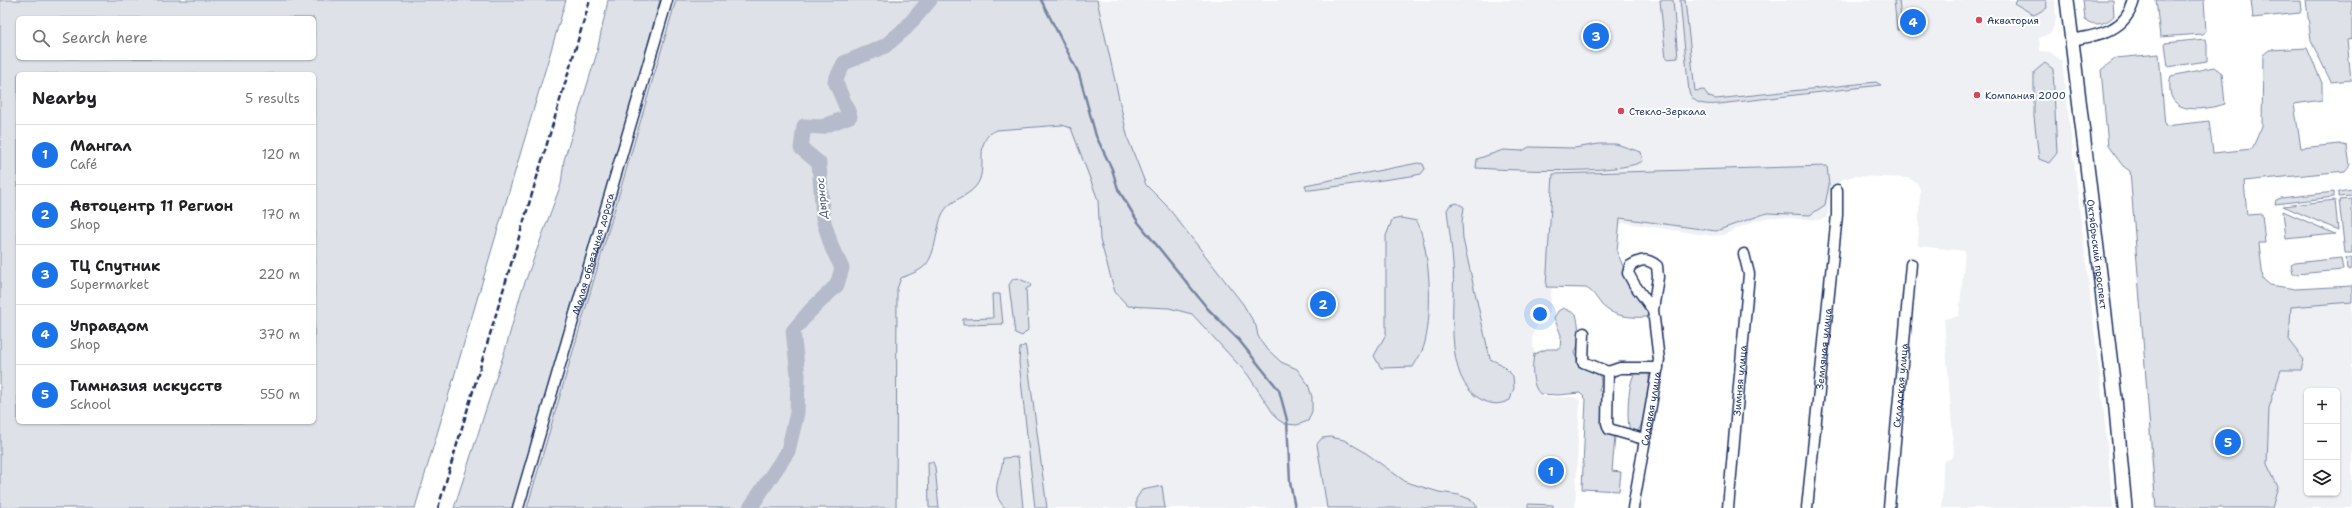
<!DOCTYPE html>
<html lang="en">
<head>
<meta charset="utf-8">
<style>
  body { margin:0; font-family:"Shantell Sans",sans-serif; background:#f2f2f2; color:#202124 }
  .controls { position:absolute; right:12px; bottom:12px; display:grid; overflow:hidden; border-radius:6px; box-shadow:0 1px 3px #0004 }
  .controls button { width:36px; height:36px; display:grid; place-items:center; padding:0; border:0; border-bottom:1px solid #e0e0e0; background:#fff; color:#202124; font:20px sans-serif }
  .you { position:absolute; left:1540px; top:314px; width:14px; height:14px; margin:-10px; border:3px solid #fff; border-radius:50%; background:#1a73e8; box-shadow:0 0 0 6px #1a73e833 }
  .badge { display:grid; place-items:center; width:26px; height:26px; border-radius:50%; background:#1a73e8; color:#fff; font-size:13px; font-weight:700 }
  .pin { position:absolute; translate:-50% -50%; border:2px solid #fff; box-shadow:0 1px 4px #0006 }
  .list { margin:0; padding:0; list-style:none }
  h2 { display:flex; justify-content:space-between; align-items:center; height:52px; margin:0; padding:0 16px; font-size:17px }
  h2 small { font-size:13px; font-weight:400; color:#757577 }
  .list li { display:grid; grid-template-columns:26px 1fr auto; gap:12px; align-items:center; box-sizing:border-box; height:60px; padding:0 16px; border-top:1px solid #e0e0e0 }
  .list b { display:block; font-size:15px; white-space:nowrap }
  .list p { margin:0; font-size:13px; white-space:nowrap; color:#757577 }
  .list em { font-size:13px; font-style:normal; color:#757577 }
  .icon { flex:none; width:22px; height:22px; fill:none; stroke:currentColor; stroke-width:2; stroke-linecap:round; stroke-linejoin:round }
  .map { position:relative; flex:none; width:2352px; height:508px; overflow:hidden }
  .search { position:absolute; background:#fff; box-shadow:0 1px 3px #0004; left:16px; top:16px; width:300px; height:44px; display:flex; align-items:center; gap:10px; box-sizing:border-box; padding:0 14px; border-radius:6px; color:#757577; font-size:15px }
  .panel { position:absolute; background:#fff; box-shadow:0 1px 3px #0004; left:16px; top:72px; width:300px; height:352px; border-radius:6px }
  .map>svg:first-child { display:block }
  .built { fill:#eff0f4; fill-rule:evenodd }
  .green { fill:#dee1e7; stroke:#7c88a2; fill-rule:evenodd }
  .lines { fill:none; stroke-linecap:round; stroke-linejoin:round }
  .stream { stroke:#77839f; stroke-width:2.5 }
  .river { stroke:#b5bbca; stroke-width:15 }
  .minor-casing { stroke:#1b2f5e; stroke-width:13 }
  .major-casing { stroke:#1b2f5e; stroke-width:16 }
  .minor { stroke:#fff; stroke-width:10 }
  .major { stroke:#fff; stroke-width:13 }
  .rail { stroke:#1b2f5e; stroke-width:2.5; stroke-dasharray:6 3; stroke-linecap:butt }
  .poi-dot { fill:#d1495b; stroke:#fff; stroke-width:1.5 }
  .labels { text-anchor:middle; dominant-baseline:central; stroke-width:4; stroke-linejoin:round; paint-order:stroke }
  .poi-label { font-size:10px; fill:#1b2f5e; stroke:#fff; text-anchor:start }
  .street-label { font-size:10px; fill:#1b2f5e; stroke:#fff }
  .water-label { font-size:11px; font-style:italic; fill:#49597e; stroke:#fff }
</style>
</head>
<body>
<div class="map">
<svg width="2352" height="508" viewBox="0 0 2352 508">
  <rect width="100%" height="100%" fill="#fff"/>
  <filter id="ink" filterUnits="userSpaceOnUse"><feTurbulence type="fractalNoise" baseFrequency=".025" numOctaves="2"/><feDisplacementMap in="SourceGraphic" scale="8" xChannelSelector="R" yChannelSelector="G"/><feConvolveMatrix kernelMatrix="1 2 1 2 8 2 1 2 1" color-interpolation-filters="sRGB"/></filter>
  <g filter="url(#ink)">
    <path class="built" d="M 674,0 L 2055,0 L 2056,20 L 2051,33 L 2039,38 L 2040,51 L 2050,52 L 2062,61 L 2104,412 L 2113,508 L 1942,508 L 1943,462 L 1951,458 L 1954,454 L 1944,319 L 1959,316 L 1965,251 L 1918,246 L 1920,189 L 1917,183 L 1909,178 L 1855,176 L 1843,179 L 1830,191 L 1828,213 L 1826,218 L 1818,220 L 1772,217 L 1757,220 L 1723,235 L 1712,236 L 1626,223 L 1609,226 L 1552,281 L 1550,312 L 1545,319 L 1538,323 L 1532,337 L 1536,364 L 1536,390 L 1541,397 L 1575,397 L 1580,401 L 1575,508 L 525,508 Z
      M 2352,296 L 2352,508 L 2154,508 L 2141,313 ZM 2307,391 L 2337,391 L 2337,493 L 2307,493 Z"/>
    <path class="green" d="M 0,0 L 566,0 L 415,508 L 0,508 ZM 18,18 L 314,18 L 314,58 L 18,58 ZM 18,74 L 314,74 L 314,422 L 18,422 Z
      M 608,0 L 660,0 L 605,199 L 513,508 L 454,508 L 506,347 L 521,293 L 561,184 L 564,160 L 596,56 Z
      M 676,0 L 1097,0 L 1128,139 L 1146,185 L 1166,205 L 1243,304 L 1256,326 L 1258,336 L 1264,346 L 1281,362 L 1297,369 L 1308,384 L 1312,397 L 1312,411 L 1308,421 L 1297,425 L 1285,424 L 1277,419 L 1248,375 L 1192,314 L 1169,308 L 1128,306 L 1115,292 L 1100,240 L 1098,200 L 1071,128 L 1062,125 L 997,130 C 971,140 990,169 976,186 C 967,198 950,199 943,213 C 935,228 937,259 921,269 C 915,273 908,275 901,278 L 897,289 L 896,508 L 527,508 Z
      M 1660,0 L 1673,0 L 1678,58 L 1666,59 Z
      M 1680,0 L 1685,0 L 1695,91 L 1704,90 L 1709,97 L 1716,99 L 1876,82 L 1881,85 L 1719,104 C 1706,105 1694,105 1689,92 Z
      M 1894,0 L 1899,0 L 1902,30 L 1897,30 Z
      M 2017,0 L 2046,0 L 2047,8 L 2034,15 L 2014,3 Z
      M 2083,0 L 2113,0 L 2114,16 C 2106,24 2095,27 2085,20 Z
      M 2156,0 L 2204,0 L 2206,31 L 2202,34 L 2160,37 Z
      M 2251,0 L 2300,0 L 2301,10 L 2300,13 L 2253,18 Z
      M 2306,0 L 2352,0 L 2352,39 L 2347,40 L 2351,80 L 2331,82 L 2311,41 Z
      M 2205,39 L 2207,43 L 2207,61 L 2168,67 L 2165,43 Z
      M 2307,48 L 2322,83 L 2322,100 L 2294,104 L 2301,148 L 2339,144 L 2347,146 L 2350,165 L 2345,171 L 2244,181 L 2247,215 L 2262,214 L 2265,243 L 2259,243 L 2263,279 L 2270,285 L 2295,289 L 2352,286 L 2352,302 L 2291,307 L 2289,341 L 2304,360 L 2301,370 L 2281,370 L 2269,408 L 2267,464 L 2278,487 L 2272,508 L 2156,508 L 2130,171 L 2123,166 L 2108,146 L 2101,70 L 2116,58 L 2159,54 L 2165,126 L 2209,121 L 2213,153 L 2252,149 L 2262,126 L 2263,55 L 2269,50 Z
      M 2045,63 L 2053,69 L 2057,153 L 2049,163 L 2039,159 L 2034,117 L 2034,72 Z
      M 2214,67 L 2222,73 L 2225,104 C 2208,109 2173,116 2170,91 C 2170,86 2169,80 2171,76 Z
      M 1599,144 L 1616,144 L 1641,152 L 1643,161 C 1620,175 1507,170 1476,168 L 1477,159 L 1503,150 L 1522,151 L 1529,147 L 1574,148 Z
      M 1418,163 L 1423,164 L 1425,169 L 1421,174 L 1411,176 L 1311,190 L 1307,190 L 1305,185 Z
      M 1827,166 L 1829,185 L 1825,205 L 1810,215 L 1767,213 L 1716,231 L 1620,218 L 1617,252 L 1626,273 L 1650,310 L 1647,317 C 1632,318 1612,317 1601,304 C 1596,298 1594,292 1586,288 L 1546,287 L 1553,174 Z
      M 2352,190 L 2352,196 L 2338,197 L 2338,192 Z
      M 2334,192 L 2334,197 L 2275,204 L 2276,200 L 2281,198 Z
      M 2352,199 L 2352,253 L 2345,253 L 2339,200 Z
      M 2335,200 L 2338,230 L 2283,206 Z
      M 1457,203 L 1464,207 L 1462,222 L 1463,239 L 1490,359 L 1501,364 L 1513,376 L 1514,388 L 1510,400 C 1499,405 1493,405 1482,400 C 1441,380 1456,302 1453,265 C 1452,247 1449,228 1447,210 L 1450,205 Z
      M 2283,211 L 2335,234 L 2286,239 Z
      M 1401,218 L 1417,221 C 1430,250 1433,310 1425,342 C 1423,351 1417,360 1413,367 L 1381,368 L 1374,356 L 1386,334 L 1386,236 L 1392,220 Z
      M 2341,258 L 2343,270 L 2296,274 L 2293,274 L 2291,265 L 2295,263 Z
      M 2346,258 L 2352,258 L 2352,269 L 2347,270 Z
      M 1017,278 L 1029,283 L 1031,286 L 1026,289 L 1028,330 L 1022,336 L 1015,333 L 1009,285 L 1013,279 Z
      M 992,294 L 1000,294 L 1003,324 L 963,325 L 963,319 L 993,318 Z
      M 1563,308 L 1576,314 C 1579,325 1581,343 1575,352 L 1578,364 L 1600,376 L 1601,383 L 1599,391 L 1605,392 L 1615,436 L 1612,471 L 1621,472 L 1619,491 L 1582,489 L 1586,399 L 1580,393 L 1558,395 L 1540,394 C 1531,385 1532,366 1534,354 L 1547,349 L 1560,349 L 1561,335 L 1554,318 L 1558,311 Z
      M 1025,345 L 1026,349 L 1047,508 L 1035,508 L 1019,362 L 1020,348 Z
      M 1636,372 L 1649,373 C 1650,391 1647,417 1637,433 L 1630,430 C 1626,420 1628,379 1636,372 Z
      M 1331,437 L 1344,440 L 1363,451 L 1406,482 L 1439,492 L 1459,495 L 1472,500 L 1478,508 L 1327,508 L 1317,444 L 1322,438 Z
      M 1018,457 L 1023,508 L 1005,508 C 988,490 1002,477 1003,458 Z
      M 928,462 L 933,462 L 935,467 L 939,508 L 929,508 Z
      M 1162,486 L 1165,508 L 1136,508 L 1136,499 L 1142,490 Z
      M 1528,504 L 1553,505 L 1553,508 L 1528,508 Z"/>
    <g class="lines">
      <path class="stream" d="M 1041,0 L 1079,74 L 1096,136 L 1112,169 L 1118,189 L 1138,222 L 1208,309 L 1238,339 L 1279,390 L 1287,420 L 1290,482 L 1295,508"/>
      <path class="river" d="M 750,508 L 788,451 L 797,413 L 798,375 L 793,331 L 810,311 L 837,285 L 842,268 L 832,248 L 823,219 L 819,163 L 801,148 L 804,126 L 822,127 L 850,116 L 835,81 L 844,63 L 885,46 L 906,28 L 930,0"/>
      <defs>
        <g id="minor">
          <path d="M 2071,40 C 2100,35 2126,31 2134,0"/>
          <path d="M 1584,333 L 1583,362 L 1608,372"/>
          <path d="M 1644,439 L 1609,429 L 1607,423 L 1608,372 L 1620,368 L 1658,368"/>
          <path id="s1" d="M 518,508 L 667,0"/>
          <path id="s2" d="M 1633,508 L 1659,360 L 1653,310 L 1658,277 L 1657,266 C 1647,258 1641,259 1630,266 L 1628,273 L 1634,284 L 1653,310"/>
          <path id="s3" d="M 1728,508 L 1749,274 L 1744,254"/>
          <path id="s4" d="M 1807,508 L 1837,215 L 1837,190"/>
          <path id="s5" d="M 1889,508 L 1911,264"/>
        </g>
        <g id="major">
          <path id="s6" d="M 2067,0 L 2115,398 L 2125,508"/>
        </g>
      </defs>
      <use href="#minor" class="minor-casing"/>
      <use href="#major" class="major-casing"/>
      <use href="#minor" class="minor"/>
      <use href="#major" class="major"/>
      <path class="rail" d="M 438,508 L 590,0"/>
    </g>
  </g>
  <g class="poi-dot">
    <circle cx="1979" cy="20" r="4"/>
    <circle cx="1977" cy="95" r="4"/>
    <circle cx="1621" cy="111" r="4"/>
  </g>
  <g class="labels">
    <g class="poi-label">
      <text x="1987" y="20">Акватория</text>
      <text x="1985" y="95">Компания 2000</text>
      <text x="1629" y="111">Стекло-Зеркала</text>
    </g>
    <g class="street-label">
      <text stroke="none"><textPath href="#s1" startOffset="265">Малая объездная дорога</textPath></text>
      <text stroke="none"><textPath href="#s6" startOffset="256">Октябрьский проспект</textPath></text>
      <text stroke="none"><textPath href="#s4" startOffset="160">Земляная улица</textPath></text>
      <text stroke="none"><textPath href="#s3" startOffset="128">Зимняя улица</textPath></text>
      <text stroke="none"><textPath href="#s5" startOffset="123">Складская улица</textPath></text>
      <text stroke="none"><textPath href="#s2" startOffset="101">Садовая улица</textPath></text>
    </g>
    <g class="water-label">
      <text transform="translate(822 198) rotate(-95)">Дырнос</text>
    </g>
  </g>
</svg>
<div class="controls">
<button>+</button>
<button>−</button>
<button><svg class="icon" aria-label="layers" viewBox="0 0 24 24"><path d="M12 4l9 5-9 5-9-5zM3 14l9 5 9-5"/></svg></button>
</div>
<div class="you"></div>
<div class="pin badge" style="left:1551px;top:471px">1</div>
<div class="pin badge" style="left:1323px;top:304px">2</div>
<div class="pin badge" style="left:1596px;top:36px">3</div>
<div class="pin badge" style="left:1913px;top:22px">4</div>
<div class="pin badge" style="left:2228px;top:442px">5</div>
<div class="search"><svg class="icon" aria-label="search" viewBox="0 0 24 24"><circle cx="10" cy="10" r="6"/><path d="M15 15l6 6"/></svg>Search here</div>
<section class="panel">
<h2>Nearby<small>5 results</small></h2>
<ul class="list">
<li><span class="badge">1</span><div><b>Мангал</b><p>Café</p></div><em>120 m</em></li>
<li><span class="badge">2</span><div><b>Автоцентр 11 Регион</b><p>Shop</p></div><em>170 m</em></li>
<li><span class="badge">3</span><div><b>ТЦ Спутник</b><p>Supermarket</p></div><em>220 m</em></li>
<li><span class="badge">4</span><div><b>Управдом</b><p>Shop</p></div><em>370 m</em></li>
<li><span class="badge">5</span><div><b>Гимназия искусств</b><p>School</p></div><em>550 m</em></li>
</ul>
</section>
</div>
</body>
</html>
